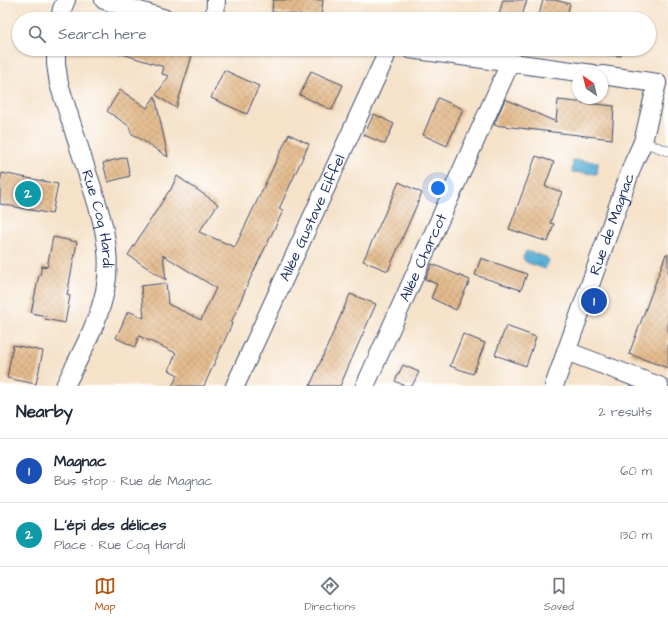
<!DOCTYPE html>
<html lang="en">
<head>
<meta charset="utf-8">
<style>
  body { margin:0; font-family:"Architects Daughter",sans-serif; background:#f2f2f3; color:#1f2937 }
  .compass { position:absolute; left:572px; top:68px; width:36px; height:36px; border-radius:50%; background:#fff; box-shadow:0 1px 3px #0004; rotate:325deg }
  .you { position:absolute; left:438px; top:188px; width:14px; height:14px; margin:-10px; border:3px solid #fff; border-radius:50%; background:#1a73e8; box-shadow:0 0 0 6px #1a73e833 }
  .badge { display:grid; place-items:center; width:26px; height:26px; border-radius:50%; background:#b45309; color:#fff; font-size:13px; font-weight:700 }
  .pin { position:absolute; translate:-50% -50%; border:2px solid #fff; box-shadow:0 1px 4px #0006 }
  .list { margin:0; padding:0; list-style:none }
  h2 { display:flex; justify-content:space-between; align-items:center; height:52px; margin:0; padding:0 16px; font-size:17px }
  h2 small { font-size:13px; font-weight:400; color:#747a83 }
  .list li { display:grid; grid-template-columns:26px 1fr auto; gap:12px; align-items:center; box-sizing:border-box; height:64px; padding:0 16px; border-top:1px solid #e0e1e3 }
  .list b { display:block; font-size:15px; white-space:nowrap }
  .list p { margin:0; font-size:13px; white-space:nowrap; color:#747a83 }
  .list em { font-size:13px; font-style:normal; color:#747a83 }
  .icon { flex:none; width:22px; height:22px; fill:none; stroke:currentColor; stroke-width:2; stroke-linecap:round; stroke-linejoin:round }
  .map { position:relative; flex:none; width:668px; height:386px; overflow:hidden }
  .search { position:absolute; background:#fff; box-shadow:0 1px 3px #0004; left:12px; right:12px; top:12px; height:44px; display:flex; align-items:center; gap:10px; box-sizing:border-box; padding:0 14px; border-radius:22px; color:#747a83; font-size:15px }
  .sheet { height:180px; background:#fff }
  nav { display:flex; justify-content:space-around; align-items:center; box-sizing:border-box; height:56px; border-top:1px solid #e0e1e3; background:#fff; font-size:11px; color:#747a83 }
  nav a { display:grid; justify-items:center; gap:2px }
  nav .on { color:#b45309 }
  .map>svg:first-child { display:block }
  .water { fill:url(#water-ripples); stroke:#3b709b }
  .building { fill:url(#building-cross-hatch) }
  .lines { fill:none; stroke-linecap:round; stroke-linejoin:round }
  .lane-casing { stroke:#3c4a6e; stroke-width:10 }
  .street-casing { stroke:#3c4a6e; stroke-width:20 }
  .lane { stroke:#fff; stroke-width:9 }
  .street { stroke:#fff; stroke-width:18 }
  .labels { text-anchor:middle; dominant-baseline:central; stroke-width:3.5; stroke-linejoin:round; paint-order:stroke }
  .street-label { font-size:15px; fill:#1b2f5e; stroke:#fff }
</style>
</head>
<body>
<div class="map">
<svg width="668" height="386" viewBox="0 0 668 386">
  <defs>
    <pattern id="water-ripples" width="26" height="14" patternUnits="userSpaceOnUse"><rect width="26" height="14" fill="#5bb2d8"/><path d="M2 4q2-2 4 0t4 0M15 11q2-2 4 0t4 0" fill="none" stroke="#4a91b2"/></pattern>
    <pattern id="building-cross-hatch" width="8" height="8" patternUnits="userSpaceOnUse"><rect width="8" height="8" fill="#e4bb8d"/><path d="M0 0l8 8M0 8l8-8" fill="none" stroke="#c3a17c"/></pattern>
  </defs>
  <rect width="100%" height="100%" fill="#fff"/>
  <filter id="ink" filterUnits="userSpaceOnUse"><feTurbulence type="fractalNoise" baseFrequency=".025" numOctaves="2"/><feDisplacementMap in="SourceGraphic" scale="8" xChannelSelector="R" yChannelSelector="G"/><feConvolveMatrix kernelMatrix="1 2 1 2 8 2 1 2 1" color-interpolation-filters="sRGB"/></filter>
  <filter id="wash" filterUnits="userSpaceOnUse"><feTurbulence type="fractalNoise" baseFrequency=".012" numOctaves="4" result="noise"/><feDisplacementMap in="SourceGraphic" scale="16" xChannelSelector="R" yChannelSelector="G"/><feGaussianBlur stdDeviation="0.9" result="paint"/><feColorMatrix in="noise" values="0 0 0 0 0 0 0 0 0 0 0 0 0 0 0 0 0 1.4 0 .05"/><feComposite in="paint" operator="in"/></filter>
  <g filter="url(#wash)">
    <rect width="100%" height="100%" fill="#f5e2c9"/>
    <path class="water" d="M 573,160 L 598,162 L 597,174 L 572,172 Z
      M 526,251 L 546,257 L 549,260 L 545,269 L 526,262 L 523,258 Z"/>
    <g id="blocks">
      <path class="building" d="M 273,0 L 323,0 L 321,17 L 272,12 Z
        M 503,0 L 527,0 L 521,19 L 512,19 L 499,15 Z
        M 543,0 L 555,0 L 570,4 L 566,19 L 538,19 Z
        M 119,49 L 176,49 L 185,52 L 186,49 L 194,49 L 176,108 L 156,95 L 169,76 L 162,74 L 164,67 L 119,53 Z
        M 603,49 L 623,49 L 621,56 L 601,54 Z
        M 224,70 L 259,86 L 247,114 L 211,98 Z
        M 311,71 L 343,85 L 332,110 L 300,95 Z
        M 120,90 L 147,108 L 155,96 L 168,157 L 131,133 L 129,126 L 107,111 Z
        M 438,98 L 463,109 L 447,146 L 423,135 Z
        M 505,99 L 556,122 L 558,100 L 614,106 L 612,139 L 494,125 Z
        M 374,114 L 394,124 L 385,144 L 364,135 Z
        M 289,134 L 309,144 L 279,209 L 283,211 L 250,279 L 231,323 L 232,324 L 204,386 L 172,386 L 178,375 L 169,370 L 176,353 L 139,336 L 135,347 L 116,338 L 128,311 L 144,318 L 141,286 L 166,283 L 168,304 L 201,320 L 216,288 L 163,255 L 166,280 L 128,255 L 169,191 L 170,191 L 177,176 L 218,204 L 199,232 L 235,247 Z
        M 536,156 L 554,162 L 545,186 L 562,192 L 550,223 L 554,224 L 548,242 L 509,229 Z
        M 126,157 L 130,176 L 108,182 L 103,163 Z
        M 2,173 L 58,184 L 52,214 L 0,204 L 0,184 Z
        M 399,182 L 422,193 L 388,271 L 363,261 Z
        M 53,237 L 77,242 L 67,295 L 70,296 L 65,323 L 45,319 L 46,316 L 31,313 L 39,275 L 40,275 L 42,266 L 47,267 Z
        M 666,254 L 668,254 L 668,368 L 629,354 Z
        M 481,258 L 527,274 L 521,290 L 475,275 Z
        M 432,264 L 470,280 L 456,310 L 431,298 L 437,284 L 425,279 Z
        M 350,294 L 376,304 L 350,363 L 340,386 L 310,386 Z
        M 506,326 L 536,337 L 526,366 L 495,355 Z
        M 463,334 L 485,343 L 473,374 L 450,366 Z
        M 13,345 L 43,351 L 36,384 L 7,378 Z
        M 403,365 L 419,372 L 412,386 L 405,386 L 395,381 Z"/>
    </g>
  </g>
  <g filter="url(#ink)">
    <use href="#blocks" fill-opacity="0" stroke="#3c4a6e" stroke-width="1"/>
    <g class="lines">
      <defs>
        <path id="lane" d="M 643,142 L 668,151"/>
        <g id="street">
          <path d="M 104,0 L 166,19"/>
          <path d="M 60,19 L 62,9 L 66,0"/>
          <path d="M 215,19 L 216,0"/>
          <path id="s1" d="M 56,49 L 56,64 L 59,84 C 68,112 77,141 86,169 C 99,208 114,248 105,291 C 98,324 80,355 65,386"/>
          <path d="M 410,49 L 593,74"/>
          <path d="M 602,75 L 657,83"/>
          <path d="M 566,351 L 659,386"/>
          <path id="s2" d="M 235,386 L 385,58 L 387,49"/>
          <path id="s3" d="M 365,386 L 510,63"/>
          <path id="s4" d="M 554,386 L 633,164 L 643,142 L 657,83"/>
        </g>
      </defs>
      <use href="#lane" class="lane-casing"/>
      <use href="#street" class="street-casing"/>
      <use href="#lane" class="lane"/>
      <use href="#street" class="street"/>
    </g>
  </g>
  <g class="labels">
    <g class="street-label">
      <text stroke="none"><textPath href="#s2" startOffset="185">Allée Gustave Eiffel</textPath></text>
      <text stroke="none"><textPath href="#s1" startOffset="176">Rue Coq Hardi</textPath></text>
      <text stroke="none"><textPath href="#s4" startOffset="172">Rue de Magnac</textPath></text>
      <text stroke="none"><textPath href="#s3" startOffset="141">Allée Charcot</textPath></text>
    </g>
  </g>
</svg>
<svg class="compass" viewBox="-18 -18 36 36"><path d="M0-13l5 13h-10z" fill="#e53935"/><path d="M0 13l5-13h-10z" fill="#747a83"/></svg>
<div class="you"></div>
<div class="pin badge" style="left:594px;top:301px;background:#1a4fb4">1</div>
<div class="pin badge" style="left:28px;top:194px;background:#0f9aa8">2</div>
<div class="search"><svg class="icon" aria-label="search" viewBox="0 0 24 24"><circle cx="10" cy="10" r="6"/><path d="M15 15l6 6"/></svg>Search here</div>
</div>
<section class="sheet">
<h2>Nearby<small>2 results</small></h2>
<ul class="list">
<li><span class="badge" style="background:#1a4fb4">1</span><div><b>Magnac</b><p>Bus stop · Rue de Magnac</p></div><em>60 m</em></li>
<li><span class="badge" style="background:#0f9aa8">2</span><div><b>L'épi des délices</b><p>Place · Rue Coq Hardi</p></div><em>130 m</em></li>
</ul>
</section>
<nav>
<a class="on"><svg class="icon" aria-label="map" viewBox="0 0 24 24"><path d="M3 6l6-2 6 2 6-2v14l-6 2-6-2-6 2zM9 4v14M15 6v14"/></svg>Map</a>
<a><svg class="icon" aria-label="directions" viewBox="0 0 24 24"><path d="M12 3l9 9-9 9-9-9zM9 14v-3h6M13 9l2 2-2 2"/></svg>Directions</a>
<a><svg class="icon" aria-label="saved" viewBox="0 0 24 24"><path d="M7 4h10v16l-5-4-5 4z"/></svg>Saved</a>
</nav>
</body>
</html>
